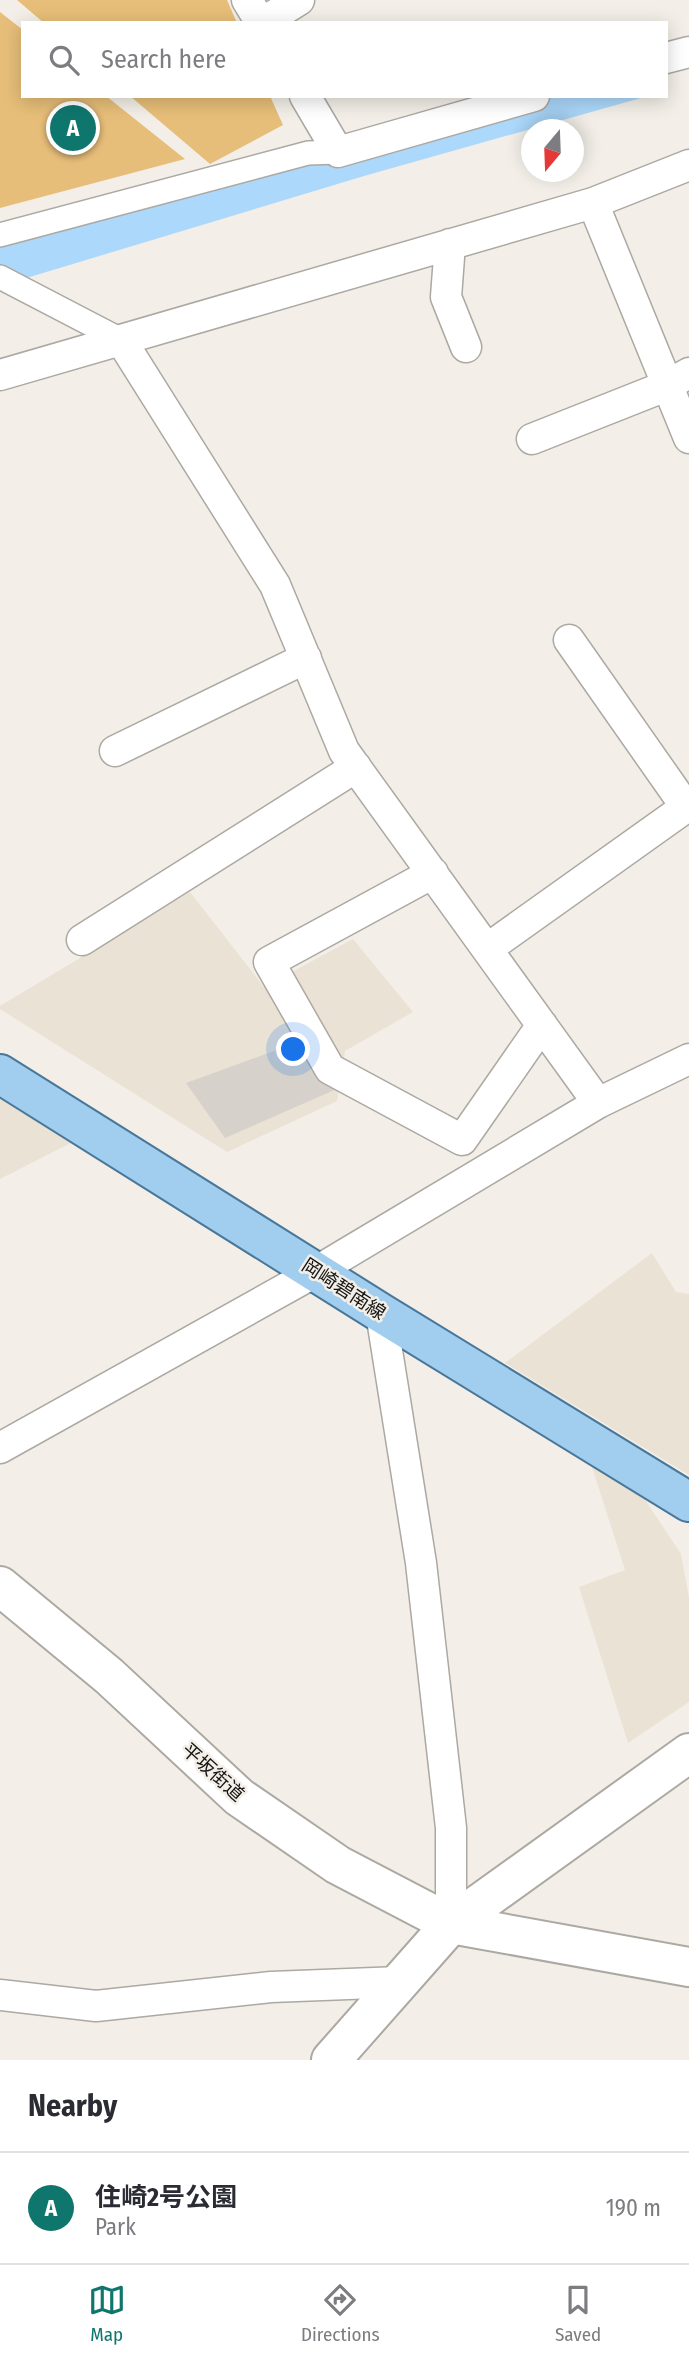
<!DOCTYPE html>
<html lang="en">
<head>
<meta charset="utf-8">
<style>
  body { margin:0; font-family:"Fira Sans Condensed","Noto Sans JP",sans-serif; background:#f2f2f3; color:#2b2b33 }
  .compass { position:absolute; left:521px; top:119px; width:63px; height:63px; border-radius:50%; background:#fff; box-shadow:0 4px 18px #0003; rotate:199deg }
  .you { position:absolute; left:294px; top:1050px; width:24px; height:24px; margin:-18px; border:5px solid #fff; border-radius:50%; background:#1a73e8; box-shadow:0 0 0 10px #1a73e833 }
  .badge { display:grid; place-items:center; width:46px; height:46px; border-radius:50%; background:#0f766e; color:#fff; font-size:23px; font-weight:700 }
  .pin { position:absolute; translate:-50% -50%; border:4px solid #fff; box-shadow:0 2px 7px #0006 }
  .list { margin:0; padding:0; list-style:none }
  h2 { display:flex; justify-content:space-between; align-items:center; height:91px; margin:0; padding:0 28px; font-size:30px }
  h2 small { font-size:23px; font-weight:400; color:#7c7c81 }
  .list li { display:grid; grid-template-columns:46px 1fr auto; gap:21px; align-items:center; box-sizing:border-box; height:112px; padding:0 28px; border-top:2px solid #e1e1e2 }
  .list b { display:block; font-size:26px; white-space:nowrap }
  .list p { margin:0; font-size:23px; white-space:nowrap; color:#7c7c81 }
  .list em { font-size:23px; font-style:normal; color:#7c7c81 }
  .icon { flex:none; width:38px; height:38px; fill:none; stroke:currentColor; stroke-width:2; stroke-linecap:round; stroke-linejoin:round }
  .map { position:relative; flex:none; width:689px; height:2060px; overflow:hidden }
  .search { position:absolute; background:#fff; box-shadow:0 4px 18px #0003; left:21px; right:21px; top:21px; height:77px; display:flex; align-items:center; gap:18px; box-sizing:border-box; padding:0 24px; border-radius:0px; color:#7c7c81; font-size:26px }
  .sheet { height:203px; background:#fff }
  nav { display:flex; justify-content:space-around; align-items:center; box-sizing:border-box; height:98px; border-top:2px solid #e1e1e2; background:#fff; font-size:19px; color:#7c7c81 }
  nav a { display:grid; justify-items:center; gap:4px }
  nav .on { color:#0f766e }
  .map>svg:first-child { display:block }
  .built { fill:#eae2d5 }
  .green { fill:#e7be79 }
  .water { fill:#acd8fb }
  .building { fill:#d6d2cb }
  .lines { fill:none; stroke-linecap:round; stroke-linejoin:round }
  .pedestrian-casing { stroke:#aca8a2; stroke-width:26 }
  .minor-casing { stroke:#aca8a2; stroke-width:33 }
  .tertiary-casing { stroke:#aca8a2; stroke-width:42 }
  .primary-casing { stroke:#487799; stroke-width:42 }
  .pedestrian { stroke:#fff; stroke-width:23 }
  .minor { stroke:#fff; stroke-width:30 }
  .tertiary { stroke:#fff; stroke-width:38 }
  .primary { stroke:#a1cdee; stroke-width:38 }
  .labels { text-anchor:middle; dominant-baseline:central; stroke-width:5; stroke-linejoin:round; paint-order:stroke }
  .street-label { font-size:19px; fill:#151412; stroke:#f3efe8 }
</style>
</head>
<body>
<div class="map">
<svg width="689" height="2060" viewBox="0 0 689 2060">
  <rect width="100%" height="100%" fill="#f3efe8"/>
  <path class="built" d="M 190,892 L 264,987 L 353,939 L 413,1012 L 345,1051 L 337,1101 L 227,1152 L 0,1009 L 0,1006 Z
    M 0,1098 L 71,1143 L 0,1179 Z
    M 652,1253 L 676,1292 L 689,1294 L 689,1475 L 505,1363 Z
    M 592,1467 L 638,1489 L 681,1554 L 689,1598 L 689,1702 L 628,1743 L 579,1587 L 625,1570 Z"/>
  <path class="green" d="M 17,0 L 227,0 L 237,23 L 44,23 Z
    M 0,12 L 23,30 L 23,96 L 106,96 L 185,159 L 0,208 Z
    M 130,96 L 270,96 L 283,125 L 210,164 Z"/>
  <path class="water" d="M 554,96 L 648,96 L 364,176 L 0,286 L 0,247 Z"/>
  <path class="building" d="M 312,1037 L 339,1088 L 225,1138 L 186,1083 Z"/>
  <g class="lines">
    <defs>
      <path id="pedestrian" d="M 0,235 L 308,153 L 338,152
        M 0,277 L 121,340"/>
      <path id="minor" d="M 247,0 L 261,23
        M 262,23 L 299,0
        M 666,58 L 689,52
        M 305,96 L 338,152 L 534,96
        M 593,203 L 689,438
        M 450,244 L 446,297 L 466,347
        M 121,340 L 275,585 L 344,751 L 598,1103
        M 0,375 L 593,203 L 689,165
        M 532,439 L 666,386 L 689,373
        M 569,640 L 686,807
        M 115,751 L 306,658
        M 433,873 L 269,962 L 330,1069 L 462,1140 L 542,1025
        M 82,940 L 356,767
        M 487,949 L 689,805
        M 381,1313 L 421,1563 L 451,1828 L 451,1924
        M 0,1448 L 317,1271 L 598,1103 L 689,1059
        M 0,1995 L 96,2006 L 271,1987 L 400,1982"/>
      <path id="tertiary" d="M 0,1586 L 109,1676 L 239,1797 L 338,1865 L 451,1924 L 689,1967
        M 331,2060 L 451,1924 L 689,1753"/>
      <path id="primary" d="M 0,1074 L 381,1313 L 689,1502"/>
    </defs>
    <use href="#pedestrian" class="pedestrian-casing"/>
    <use href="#minor" class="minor-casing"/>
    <use href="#tertiary" class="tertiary-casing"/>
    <use href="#primary" class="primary-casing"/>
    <use href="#pedestrian" class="pedestrian"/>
    <use href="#minor" class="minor"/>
    <use href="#tertiary" class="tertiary"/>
    <use href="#primary" class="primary"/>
  </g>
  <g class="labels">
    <g class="street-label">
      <text transform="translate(344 1289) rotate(33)">岡崎碧南線</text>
      <text transform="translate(213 1772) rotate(42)">平坂街道</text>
    </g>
  </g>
</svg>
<svg class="compass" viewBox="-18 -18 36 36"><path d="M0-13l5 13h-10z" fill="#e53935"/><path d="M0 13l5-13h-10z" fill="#7c7c81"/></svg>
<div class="you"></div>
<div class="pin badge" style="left:73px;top:128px">A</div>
<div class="search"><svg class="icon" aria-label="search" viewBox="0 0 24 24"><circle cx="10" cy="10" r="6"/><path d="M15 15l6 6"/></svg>Search here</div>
</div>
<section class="sheet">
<h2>Nearby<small></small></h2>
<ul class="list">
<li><span class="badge">A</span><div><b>住崎2号公園</b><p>Park</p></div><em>190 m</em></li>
</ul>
</section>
<nav>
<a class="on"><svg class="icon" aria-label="map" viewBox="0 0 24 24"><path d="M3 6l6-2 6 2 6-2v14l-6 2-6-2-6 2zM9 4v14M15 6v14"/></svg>Map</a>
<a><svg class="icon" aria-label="directions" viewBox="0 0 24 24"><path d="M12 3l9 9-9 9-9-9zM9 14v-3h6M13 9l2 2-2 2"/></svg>Directions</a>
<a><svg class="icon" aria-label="saved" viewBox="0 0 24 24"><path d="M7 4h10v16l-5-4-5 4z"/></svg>Saved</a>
</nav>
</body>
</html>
